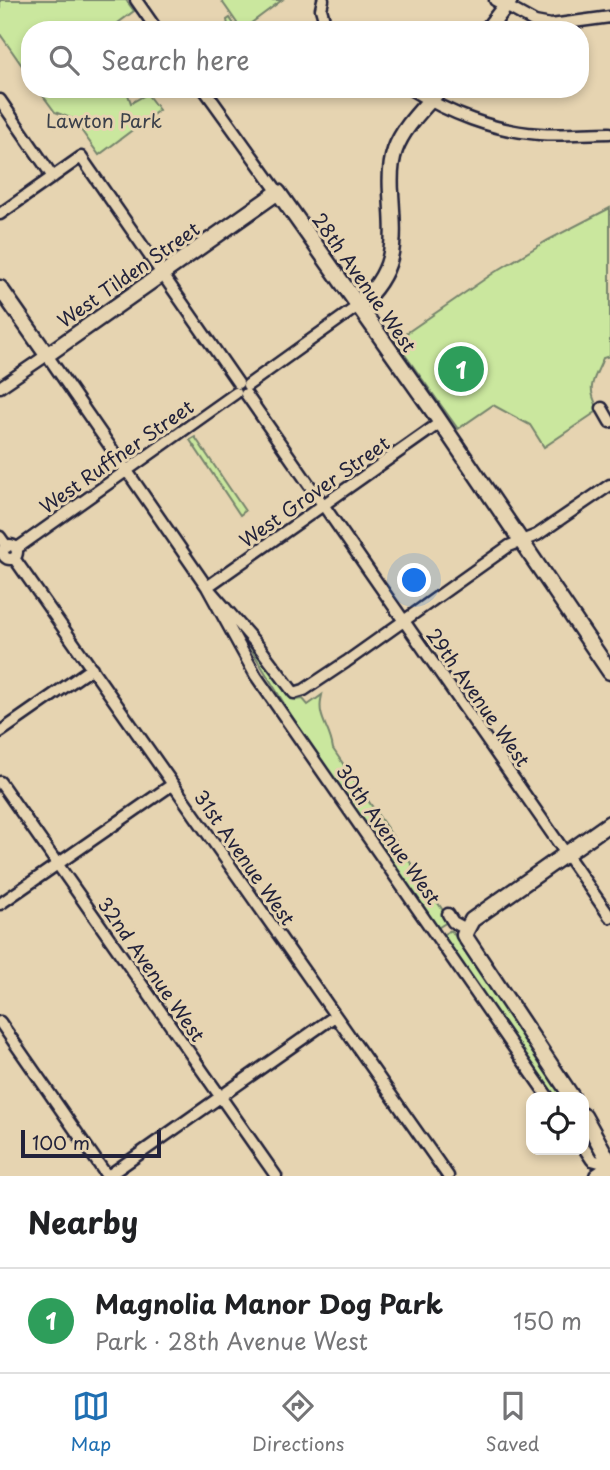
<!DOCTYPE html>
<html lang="en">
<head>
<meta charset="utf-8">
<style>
  body { margin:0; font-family:"Playpen Sans",sans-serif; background:#f2f2f2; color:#202124 }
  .controls { position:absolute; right:21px; bottom:21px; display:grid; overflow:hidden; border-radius:14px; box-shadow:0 4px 10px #0003 }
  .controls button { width:63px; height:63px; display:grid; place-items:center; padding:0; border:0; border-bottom:2px solid #e0e0e0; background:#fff; color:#202124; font:35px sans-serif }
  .scale { position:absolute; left:21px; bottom:18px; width:140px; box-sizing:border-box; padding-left:7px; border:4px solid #22223b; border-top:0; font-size:19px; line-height:24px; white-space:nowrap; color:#22223b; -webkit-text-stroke:5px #e6d4b1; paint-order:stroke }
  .you { position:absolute; left:415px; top:581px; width:24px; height:24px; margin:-18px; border:5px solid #fff; border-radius:50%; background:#1a73e8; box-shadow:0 0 0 10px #1a73e833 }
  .badge { display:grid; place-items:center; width:46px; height:46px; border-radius:50%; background:#1f6fb2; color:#fff; font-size:23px; font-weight:700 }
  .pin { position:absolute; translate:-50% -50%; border:4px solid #fff; box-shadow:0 2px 7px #0006 }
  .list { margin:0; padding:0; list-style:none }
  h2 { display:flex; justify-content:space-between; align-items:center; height:91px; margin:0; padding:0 28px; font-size:30px }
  h2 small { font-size:23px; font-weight:400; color:#757577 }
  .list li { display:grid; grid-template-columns:46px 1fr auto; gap:21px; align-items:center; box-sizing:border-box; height:105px; padding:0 28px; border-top:2px solid #e0e0e0 }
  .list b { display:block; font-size:26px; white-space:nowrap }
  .list p { margin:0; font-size:23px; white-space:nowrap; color:#757577 }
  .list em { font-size:23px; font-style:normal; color:#757577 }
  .icon { flex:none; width:38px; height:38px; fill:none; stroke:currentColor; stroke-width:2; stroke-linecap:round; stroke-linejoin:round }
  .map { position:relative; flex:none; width:610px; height:1176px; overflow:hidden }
  .search { position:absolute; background:#fff; box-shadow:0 4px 10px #0003; left:21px; right:21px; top:21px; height:77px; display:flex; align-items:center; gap:18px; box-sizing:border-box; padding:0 24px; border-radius:28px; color:#757577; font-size:26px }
  .sheet { height:196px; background:#fff }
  nav { display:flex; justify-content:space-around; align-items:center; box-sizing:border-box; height:98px; border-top:2px solid #e0e0e0; background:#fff; font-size:19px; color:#757577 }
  nav a { display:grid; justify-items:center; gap:4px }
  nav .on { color:#1f6fb2 }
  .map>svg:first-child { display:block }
  .green { fill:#cae79e; stroke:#76846c; stroke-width:2 }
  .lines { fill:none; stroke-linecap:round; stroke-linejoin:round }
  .street-casing { stroke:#22223b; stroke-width:15 }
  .secondary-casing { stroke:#22223b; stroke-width:19 }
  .street { stroke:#e6d4b1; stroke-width:10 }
  .secondary { stroke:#e6d4b1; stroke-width:14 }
  .labels { text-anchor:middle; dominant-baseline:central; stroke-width:6; stroke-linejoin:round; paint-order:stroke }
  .park-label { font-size:19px; fill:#3b404a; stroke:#e6d4b1 }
  .street-label { font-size:19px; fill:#22223b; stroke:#e6d4b1 }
</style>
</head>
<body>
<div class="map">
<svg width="610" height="1176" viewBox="0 0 610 1176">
  <rect width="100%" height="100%" fill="#e6d4b1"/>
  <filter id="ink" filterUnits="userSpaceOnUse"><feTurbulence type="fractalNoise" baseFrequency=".0143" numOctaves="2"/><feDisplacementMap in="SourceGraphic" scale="14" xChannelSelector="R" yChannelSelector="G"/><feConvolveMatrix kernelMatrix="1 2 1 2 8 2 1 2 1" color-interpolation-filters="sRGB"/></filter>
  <g filter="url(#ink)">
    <path class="green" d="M 0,0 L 126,0 L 134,11 L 118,23 L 114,30 L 30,30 L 30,77 L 0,34 Z
      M 221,0 L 282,0 L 250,24 L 254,30 L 229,30 L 227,20 L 230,18 L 235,26 L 237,23 Z
      M 38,89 L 126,89 L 131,103 L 147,94 L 159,110 L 99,155 L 73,119 L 55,112 Z
      M 610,208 L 610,356 L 603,358 C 594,382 585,385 599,410 L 544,447 L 530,425 L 493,405 L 458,429 L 395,341 L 495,272 L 548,240 Z
      M 195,437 L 245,511 L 240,515 L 190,440 Z
      M 243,636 L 264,658 L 296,700 L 303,699 L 308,705 L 322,695 C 316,719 330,726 333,749 L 444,912 L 447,922 L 436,929 L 291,715 Z
      M 451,930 L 565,1097 L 555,1097 L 442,935 Z"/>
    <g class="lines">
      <defs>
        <path id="street" d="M 136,0 L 157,30
          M 323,0 L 321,9 L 327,30
          M 495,0 L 535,22 L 551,25 L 610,17
          M 204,89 L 278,192
          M 410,89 C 448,113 494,131 539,134 C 563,136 586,133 610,133
          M 0,100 L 53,177
          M 0,214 L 81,157 L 238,383
          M 248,385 L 358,306
          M 0,387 L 47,355 L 207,587 L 256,676 L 548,1097
          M 246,394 L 610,917
          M 602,408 L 610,422
          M 441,422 L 207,587 L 260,648 L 294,693 L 304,690 L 346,662 L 509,546 L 537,535 L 610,485
          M 0,537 L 7,547
          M3 552a7 7 0 1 1 14 0a7 7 0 1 1-14 0Z
          M 16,549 L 236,393
          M 14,558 L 448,1176
          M 0,732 L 92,668
          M 0,782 L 276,1176
          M 0,904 L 173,784
          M 448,914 L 453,922 L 466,929
          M 0,1022 L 107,1176
          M 584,1148 L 592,1160 L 610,1165
          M 108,1176 L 335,1016"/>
        <path id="secondary" d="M 487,30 L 510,0
          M 0,288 L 47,355 L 278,192 L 435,414 L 610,672
          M 358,306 C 398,270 394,243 391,193 C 390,178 390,164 395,150 C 403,127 424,108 440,89
          M 572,1097 L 464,935 L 472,920 L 610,823
          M 584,1116 L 610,1163
          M 597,1176 L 610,1167"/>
      </defs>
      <use href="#street" class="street-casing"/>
      <use href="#secondary" class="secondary-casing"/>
      <use href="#street" class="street"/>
      <use href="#secondary" class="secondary"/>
    </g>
  </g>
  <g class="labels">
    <g class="park-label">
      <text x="104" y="120">Lawton Park</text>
    </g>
    <g class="street-label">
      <text transform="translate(128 274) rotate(-35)">West Tilden Street</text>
      <text transform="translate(365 282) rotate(55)">28th Avenue West</text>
      <text transform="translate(116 456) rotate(-35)">West Ruffner Street</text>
      <text transform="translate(314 491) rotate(-35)">West Grover Street</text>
      <text transform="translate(479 697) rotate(55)">29th Avenue West</text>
      <text transform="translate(389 834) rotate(55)">30th Avenue West</text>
      <text transform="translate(245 857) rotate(55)">31st Avenue West</text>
      <text transform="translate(152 969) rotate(55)">32nd Avenue West</text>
    </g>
  </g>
</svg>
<div class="controls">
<button><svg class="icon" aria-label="locate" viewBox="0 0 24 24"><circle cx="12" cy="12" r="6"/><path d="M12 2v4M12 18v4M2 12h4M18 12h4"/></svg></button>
</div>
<div class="scale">100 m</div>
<div class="you"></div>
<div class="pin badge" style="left:461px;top:369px;background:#2e9e5b">1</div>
<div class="search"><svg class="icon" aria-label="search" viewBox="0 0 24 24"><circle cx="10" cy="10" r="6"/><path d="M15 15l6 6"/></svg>Search here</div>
</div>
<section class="sheet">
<h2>Nearby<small></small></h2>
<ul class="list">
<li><span class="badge" style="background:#2e9e5b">1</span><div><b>Magnolia Manor Dog Park</b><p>Park · 28th Avenue West</p></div><em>150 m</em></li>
</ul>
</section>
<nav>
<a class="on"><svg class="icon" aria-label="map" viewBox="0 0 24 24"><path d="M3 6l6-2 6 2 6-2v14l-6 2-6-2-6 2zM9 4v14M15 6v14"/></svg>Map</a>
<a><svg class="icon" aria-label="directions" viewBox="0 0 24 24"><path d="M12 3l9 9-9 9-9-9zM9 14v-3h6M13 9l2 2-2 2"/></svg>Directions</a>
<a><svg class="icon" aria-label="saved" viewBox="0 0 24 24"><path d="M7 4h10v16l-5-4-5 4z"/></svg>Saved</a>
</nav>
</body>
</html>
